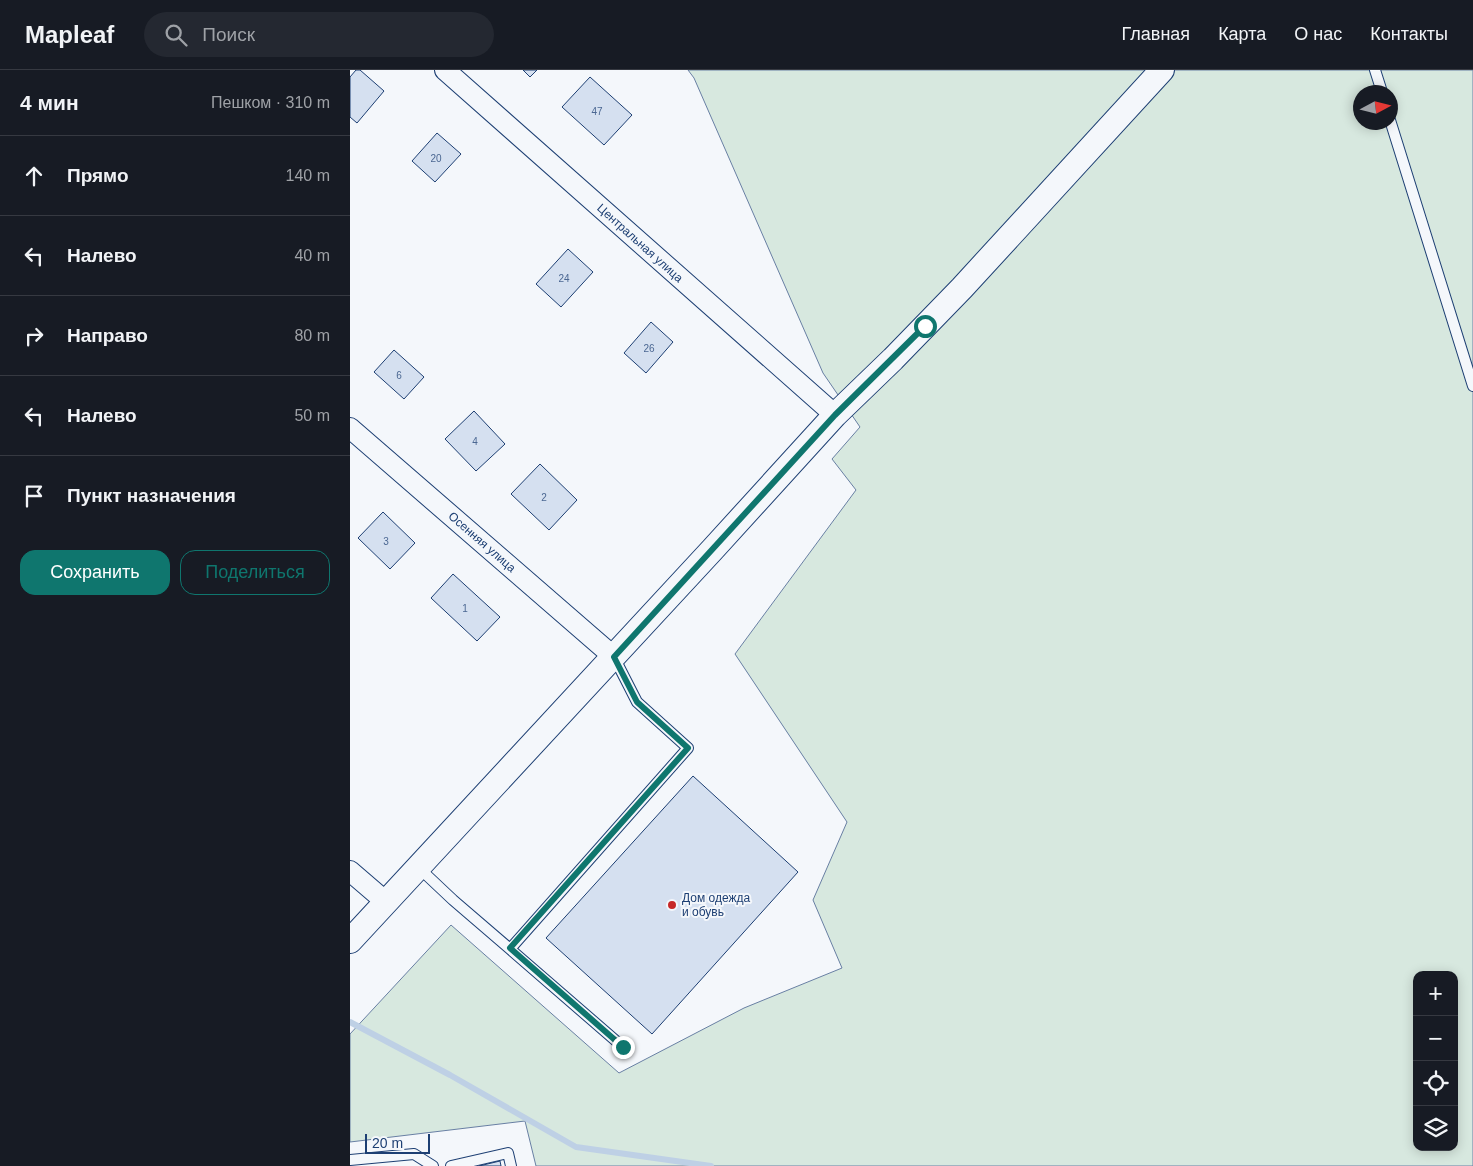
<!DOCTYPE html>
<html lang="ru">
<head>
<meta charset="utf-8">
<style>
  body { margin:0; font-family:Helvetica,sans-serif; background:#242831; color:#f1f3f6 }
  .controls { position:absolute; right:15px; bottom:15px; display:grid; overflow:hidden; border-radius:10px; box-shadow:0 2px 12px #0003 }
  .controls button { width:45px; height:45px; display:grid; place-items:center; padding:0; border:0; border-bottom:1px solid #363941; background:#171b24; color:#f1f3f6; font:25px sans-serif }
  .compass { position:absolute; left:1003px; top:15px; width:45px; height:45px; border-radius:50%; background:#171b24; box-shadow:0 2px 12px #0003; rotate:83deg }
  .scale { position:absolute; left:15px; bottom:12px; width:65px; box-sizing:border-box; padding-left:5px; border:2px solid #1d3f73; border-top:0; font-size:14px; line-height:18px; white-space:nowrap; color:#1d3f73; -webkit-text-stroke:4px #f4f7fb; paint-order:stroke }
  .stop { position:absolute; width:15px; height:15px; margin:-11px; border:4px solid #0f766e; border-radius:50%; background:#fff }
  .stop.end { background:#0f766e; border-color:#fff; box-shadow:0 1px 5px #0008 }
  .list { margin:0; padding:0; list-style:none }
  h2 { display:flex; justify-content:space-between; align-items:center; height:65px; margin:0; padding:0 20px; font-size:21px }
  h2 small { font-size:16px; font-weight:400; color:#9ea1a6 }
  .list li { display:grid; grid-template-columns:32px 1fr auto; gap:15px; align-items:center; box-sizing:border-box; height:80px; padding:0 20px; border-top:1px solid #363941 }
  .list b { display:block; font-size:19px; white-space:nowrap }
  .list em { font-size:16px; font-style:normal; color:#9ea1a6 }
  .actions { display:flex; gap:10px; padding:15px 20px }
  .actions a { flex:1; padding:11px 0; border:1px solid #0f766e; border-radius:15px; text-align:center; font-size:18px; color:#0f766e }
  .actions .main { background:#0f766e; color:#fff }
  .icon { flex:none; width:28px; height:28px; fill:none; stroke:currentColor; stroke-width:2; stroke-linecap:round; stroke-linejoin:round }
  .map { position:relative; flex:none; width:1123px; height:1096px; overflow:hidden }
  header { display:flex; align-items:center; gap:30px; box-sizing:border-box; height:70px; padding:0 25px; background:#171b24; border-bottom:1px solid #363941 }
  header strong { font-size:24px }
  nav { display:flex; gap:28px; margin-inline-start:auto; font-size:18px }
  .search { width:350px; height:45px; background:#242831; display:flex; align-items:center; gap:12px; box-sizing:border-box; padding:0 18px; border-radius:28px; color:#9ea1a6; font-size:19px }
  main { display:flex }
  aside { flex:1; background:#171b24 }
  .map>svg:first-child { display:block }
  .green { fill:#d7e8df; stroke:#687fa3; fill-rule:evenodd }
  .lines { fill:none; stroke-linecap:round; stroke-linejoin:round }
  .stream { stroke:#bed0e5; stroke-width:6 }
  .building { fill:#d5e0f0; stroke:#1d3f73 }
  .service-casing { stroke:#1d3f73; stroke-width:12 }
  .minor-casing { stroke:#1d3f73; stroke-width:22 }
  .tertiary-casing { stroke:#1d3f73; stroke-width:26 }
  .service { stroke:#f4f7fb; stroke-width:10 }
  .minor { stroke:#f4f7fb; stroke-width:20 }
  .tertiary { stroke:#f4f7fb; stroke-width:24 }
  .route { stroke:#0f766e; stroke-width:6 }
  .poi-dot { fill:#c62828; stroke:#f4f7fb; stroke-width:2 }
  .labels { text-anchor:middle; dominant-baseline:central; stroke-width:4; stroke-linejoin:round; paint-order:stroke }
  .number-label { font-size:10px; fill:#4b6792 }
  .street-label { font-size:12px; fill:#1d3f73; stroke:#f4f7fb }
  .poi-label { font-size:12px; fill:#1d3f73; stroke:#f4f7fb; text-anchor:start }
</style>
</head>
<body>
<header>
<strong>Mapleaf</strong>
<div class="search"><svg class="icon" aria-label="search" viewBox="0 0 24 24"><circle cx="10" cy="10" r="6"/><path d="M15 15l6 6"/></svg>Поиск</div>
<nav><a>Главная</a><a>Карта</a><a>О нас</a><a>Контакты</a></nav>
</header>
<main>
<aside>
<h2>4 мин<small>Пешком · 310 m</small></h2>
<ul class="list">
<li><svg class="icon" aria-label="ahead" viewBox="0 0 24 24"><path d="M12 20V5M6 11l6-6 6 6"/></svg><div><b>Прямо</b></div><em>140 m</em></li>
<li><svg class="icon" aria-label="left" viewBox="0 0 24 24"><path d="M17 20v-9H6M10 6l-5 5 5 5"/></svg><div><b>Налево</b></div><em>40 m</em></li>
<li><svg class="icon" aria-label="right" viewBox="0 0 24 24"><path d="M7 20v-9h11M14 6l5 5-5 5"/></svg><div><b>Направо</b></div><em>80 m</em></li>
<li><svg class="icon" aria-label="left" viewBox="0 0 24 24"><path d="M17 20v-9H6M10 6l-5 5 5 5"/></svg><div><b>Налево</b></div><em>50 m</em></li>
<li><svg class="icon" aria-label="arrive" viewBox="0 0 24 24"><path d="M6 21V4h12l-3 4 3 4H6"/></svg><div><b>Пункт назначения</b></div></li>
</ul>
<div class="actions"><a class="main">Сохранить</a><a>Поделиться</a></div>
</aside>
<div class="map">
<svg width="1123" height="1096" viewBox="0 0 1123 1096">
  <rect width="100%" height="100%" fill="#f4f7fb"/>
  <path class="green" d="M 338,0 L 1123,0 L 1123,1096 L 186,1096 L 175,1051 L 0,1072 L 0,964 L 101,855 L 269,1003 L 394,938 L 492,898 L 463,830 L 497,752 L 385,584 L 506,420 L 482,389 L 510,357 L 473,303 L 344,8 ZM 1011,22 L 1040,22 L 1040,52 L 1011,52 ZM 1067,905 L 1104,905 L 1104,1077 L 1067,1077 Z"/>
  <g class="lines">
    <path class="stream" d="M 0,952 L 100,1005 L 226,1077 L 361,1096"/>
  </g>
  <path class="building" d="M 6,0 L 10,0 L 34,21 L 7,53 L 0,47 L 0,7 Z
    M 173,0 L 187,0 L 180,7 Z
    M 240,7 L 282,45 L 254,75 L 212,37 Z
    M 87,63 L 111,84 L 85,112 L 62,91 Z
    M 218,179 L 243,202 L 211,237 L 186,214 Z
    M 301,252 L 323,272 L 296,303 L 274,283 Z
    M 44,280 L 74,307 L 54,329 L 24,302 Z
    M 124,341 L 155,374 L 126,401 L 95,369 Z
    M 190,394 L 227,430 L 199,460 L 161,424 Z
    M 33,442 L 65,473 L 40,499 L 8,468 Z
    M 103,504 L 150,547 L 127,571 L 81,528 Z
    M 343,706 L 448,802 L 302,964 L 196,868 Z
    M 150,1091 L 151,1096 L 129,1096 Z"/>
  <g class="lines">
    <defs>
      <path id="service" d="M 1025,0 L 1032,22
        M 1040,50 L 1123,316
        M 68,797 L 103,830 L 160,879 L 338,678 L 287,632 L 264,587
        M 160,879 L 273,977
        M 0,1090 L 64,1084 L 83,1096
        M 101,1096 L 158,1083 L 161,1096"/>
      <path id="minor" d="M 95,0 L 485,345
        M 0,358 L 264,587
        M 0,801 L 36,832"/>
      <path id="tertiary" d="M 0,871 L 363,479 L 485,345 L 543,289 L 612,218 L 812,0"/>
    </defs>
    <use href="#service" class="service-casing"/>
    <use href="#minor" class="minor-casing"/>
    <use href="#tertiary" class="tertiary-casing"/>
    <use href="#service" class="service"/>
    <use href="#minor" class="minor"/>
    <use href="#tertiary" class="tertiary"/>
  </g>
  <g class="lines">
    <path class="route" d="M 273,977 L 160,878 L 338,678 L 287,632 L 264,587 L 485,345 L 575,256"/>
  </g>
  <circle class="poi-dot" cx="322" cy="835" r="5"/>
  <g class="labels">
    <g class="number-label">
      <text x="247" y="41">47</text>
      <text x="86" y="88">20</text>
      <text x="214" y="208">24</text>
      <text x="299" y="278">26</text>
      <text x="49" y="305">6</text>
      <text x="125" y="371">4</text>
      <text x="194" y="427">2</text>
      <text x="36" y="471">3</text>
      <text x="115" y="538">1</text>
    </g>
    <g class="street-label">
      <text transform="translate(290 173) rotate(42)">Центральная улица</text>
      <text transform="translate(132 472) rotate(41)">Осенняя улица</text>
    </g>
    <g class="poi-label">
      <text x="332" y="828">Дом одежда<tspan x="332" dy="14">и обувь</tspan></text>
    </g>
  </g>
</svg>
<div class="controls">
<button>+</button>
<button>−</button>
<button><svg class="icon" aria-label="locate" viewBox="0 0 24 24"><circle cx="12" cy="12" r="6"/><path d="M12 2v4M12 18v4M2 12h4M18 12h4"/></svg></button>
<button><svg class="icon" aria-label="layers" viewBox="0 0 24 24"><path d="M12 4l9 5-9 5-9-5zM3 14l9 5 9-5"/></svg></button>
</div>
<svg class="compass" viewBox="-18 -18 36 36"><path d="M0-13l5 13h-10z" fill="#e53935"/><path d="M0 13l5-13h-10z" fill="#9ea1a6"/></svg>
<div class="scale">20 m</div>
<div class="stop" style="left:575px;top:256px"></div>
<div class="stop end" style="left:273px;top:977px"></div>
</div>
</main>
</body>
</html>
